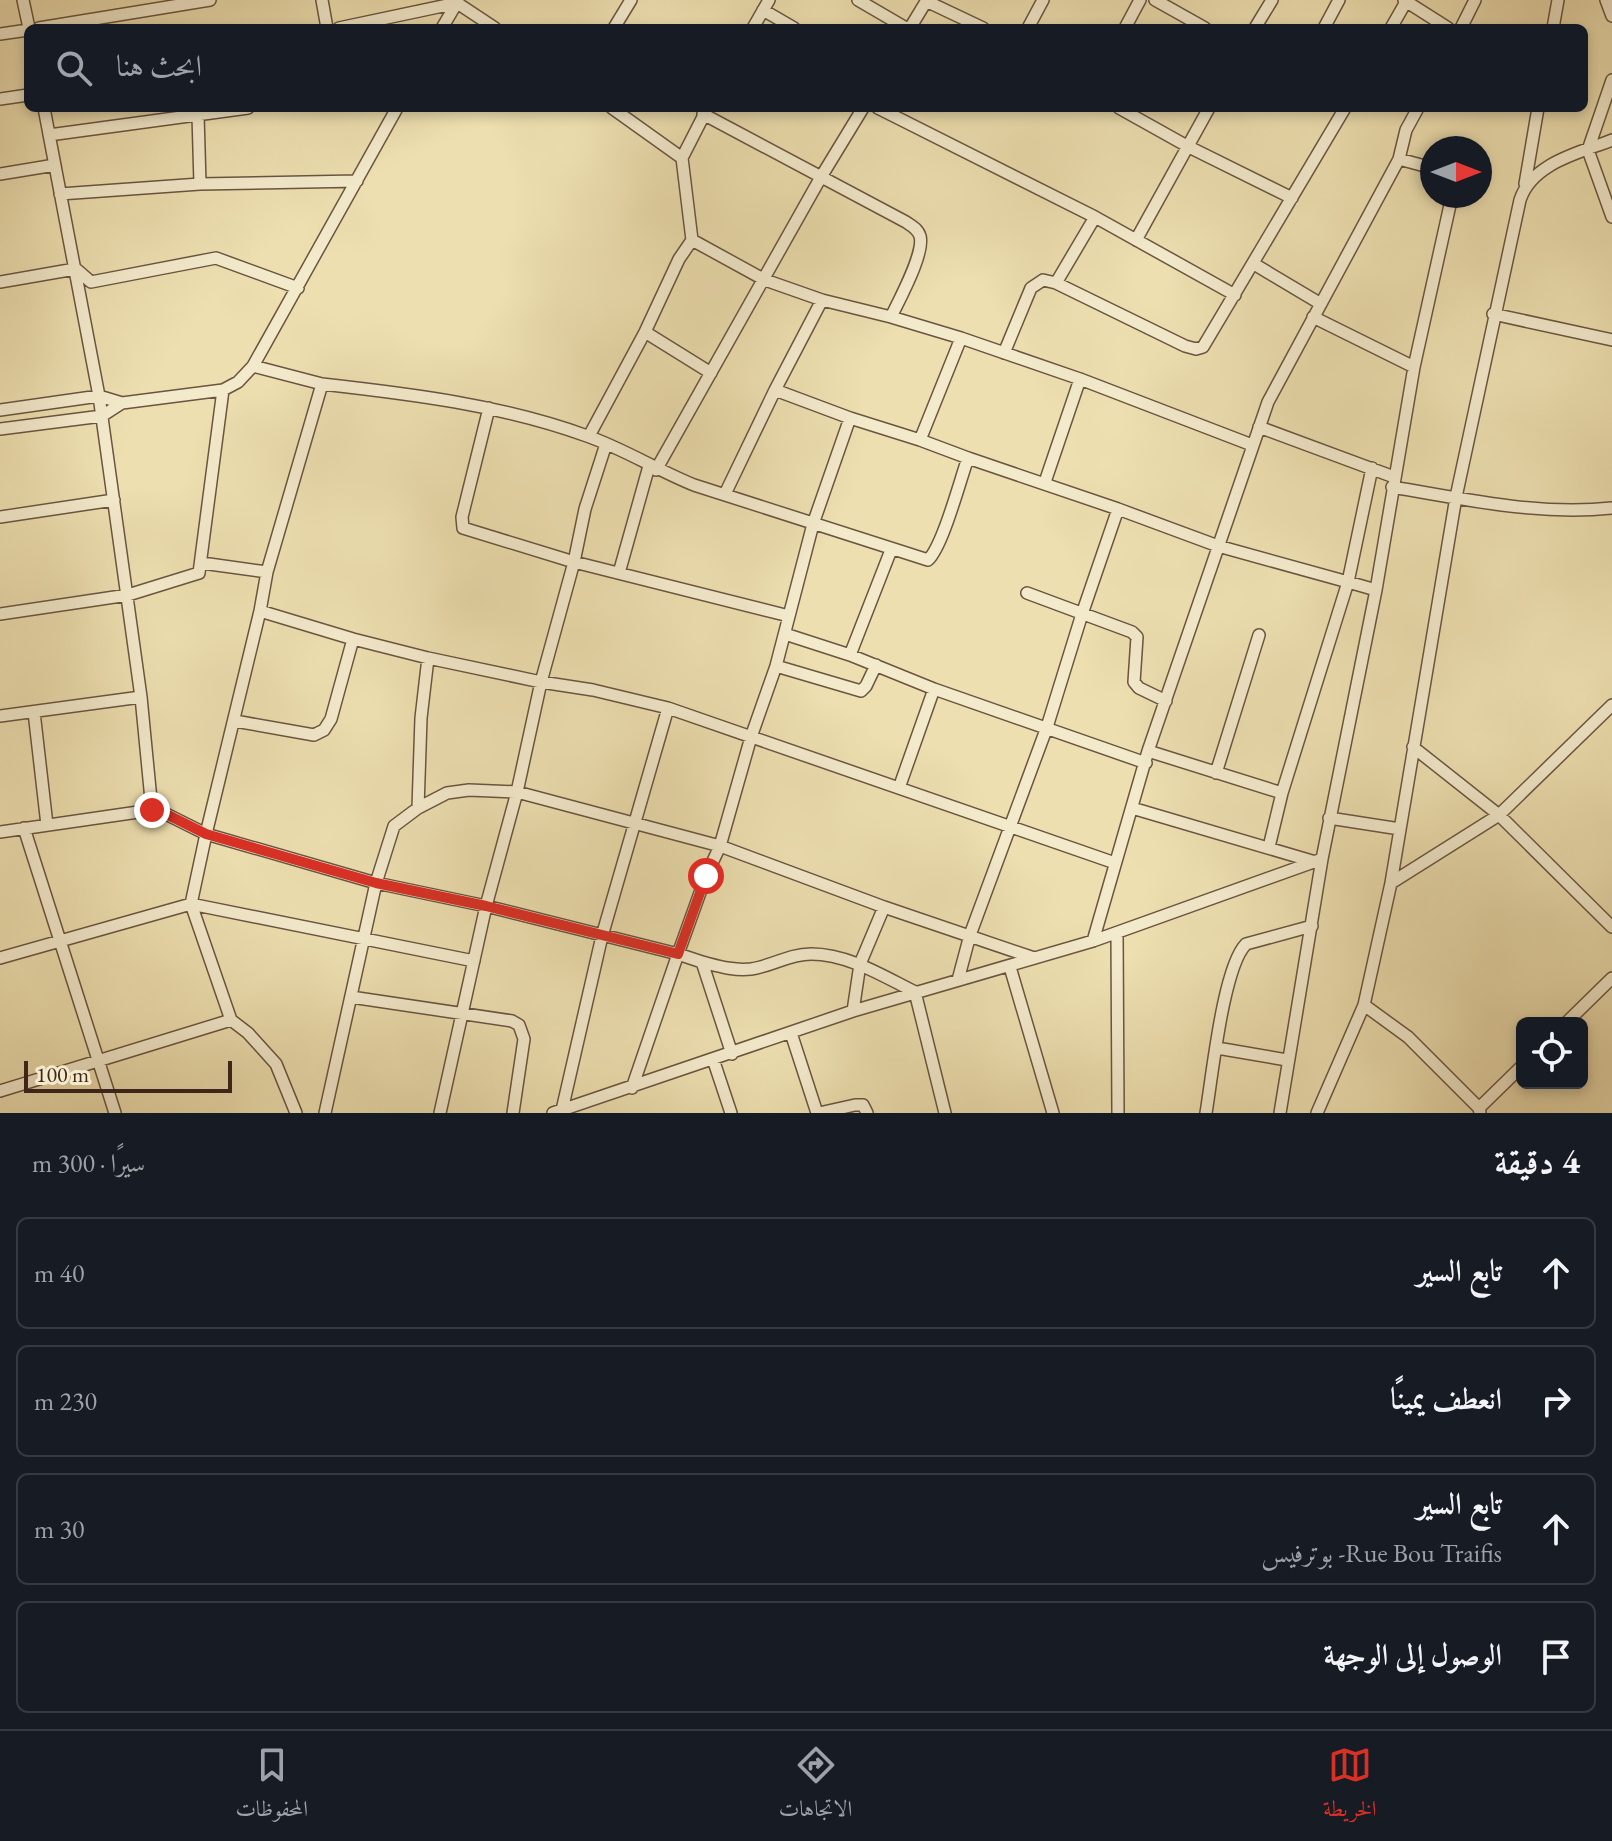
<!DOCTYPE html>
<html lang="ar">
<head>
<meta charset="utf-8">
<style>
  body { margin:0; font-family:"EB Garamond",Amiri,serif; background:#242831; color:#f1f3f6; direction:rtl }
  .controls { position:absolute; right:24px; bottom:24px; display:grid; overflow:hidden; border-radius:12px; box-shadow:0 4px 12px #0003 }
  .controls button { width:72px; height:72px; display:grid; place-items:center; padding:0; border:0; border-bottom:2px solid #363941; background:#171b24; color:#f1f3f6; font:40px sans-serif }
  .compass { position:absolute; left:1420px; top:136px; width:72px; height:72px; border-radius:50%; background:#171b24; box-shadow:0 4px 12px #0003; rotate:90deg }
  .scale { position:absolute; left:24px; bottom:20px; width:208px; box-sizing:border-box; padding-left:8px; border:4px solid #3e271a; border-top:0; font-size:22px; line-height:28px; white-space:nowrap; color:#3e271a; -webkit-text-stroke:6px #f3eacc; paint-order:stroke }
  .stop { position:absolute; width:24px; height:24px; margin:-18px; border:6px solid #d93025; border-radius:50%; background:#fff }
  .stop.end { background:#d93025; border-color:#fff; box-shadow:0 2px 8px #0008 }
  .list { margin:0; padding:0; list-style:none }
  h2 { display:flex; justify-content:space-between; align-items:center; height:104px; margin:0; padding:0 32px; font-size:34px }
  h2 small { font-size:26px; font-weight:400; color:#9ea1a6 }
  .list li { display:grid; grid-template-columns:52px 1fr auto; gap:24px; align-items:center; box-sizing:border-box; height:112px; margin:0 16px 16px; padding:0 16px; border:2px solid #363941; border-radius:12px }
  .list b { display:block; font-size:30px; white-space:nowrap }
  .list p { margin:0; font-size:26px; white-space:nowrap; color:#9ea1a6 }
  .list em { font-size:26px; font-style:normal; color:#9ea1a6 }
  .icon { flex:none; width:44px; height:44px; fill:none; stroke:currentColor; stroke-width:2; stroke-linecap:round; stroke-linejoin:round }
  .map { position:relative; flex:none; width:1612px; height:1113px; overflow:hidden; direction:ltr }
  .search { position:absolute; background:#171b24; box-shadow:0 4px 12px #0003; left:24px; right:24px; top:24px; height:88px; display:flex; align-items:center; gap:20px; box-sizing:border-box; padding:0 28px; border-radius:12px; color:#9ea1a6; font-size:30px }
  .sheet { height:616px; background:#171b24 }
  nav { display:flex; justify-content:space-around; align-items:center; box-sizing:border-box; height:112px; border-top:2px solid #363941; background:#171b24; font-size:22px; color:#9ea1a6 }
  nav a { display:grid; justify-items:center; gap:4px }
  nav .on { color:#d93025 }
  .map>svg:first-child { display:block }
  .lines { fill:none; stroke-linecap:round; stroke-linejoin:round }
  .street-casing { stroke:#6a5540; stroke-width:14 }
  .street { stroke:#f3eacc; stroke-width:11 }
  .route { stroke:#d93025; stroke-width:10 }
</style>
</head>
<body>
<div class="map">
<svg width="1612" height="1113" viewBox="0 0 1612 1113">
  <rect width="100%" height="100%" fill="#eddfb0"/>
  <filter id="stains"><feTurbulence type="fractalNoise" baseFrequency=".0025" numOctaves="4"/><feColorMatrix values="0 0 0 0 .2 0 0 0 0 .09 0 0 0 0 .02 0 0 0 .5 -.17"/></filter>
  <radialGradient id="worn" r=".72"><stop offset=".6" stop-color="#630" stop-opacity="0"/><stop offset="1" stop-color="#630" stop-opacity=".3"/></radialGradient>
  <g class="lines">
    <defs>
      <path id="street" d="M 23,0 L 29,28
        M 322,0 L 327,28
        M 858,0 L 906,28
        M 1155,0 L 1205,28
        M 1404,0 L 1448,28
        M 1606,0 L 1612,16
        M 926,1 L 983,28
        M 763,10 L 794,28
        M 39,28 L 210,0
        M 339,28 L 457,3 L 495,28
        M 442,28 L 458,1
        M 614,28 L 631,0
        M 753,28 L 769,0
        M 910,28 L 927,0
        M 1028,28 L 1043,0
        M 1125,28 L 1140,0
        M 1255,28 L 1272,0
        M 1324,28 L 1339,0
        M 1391,28 L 1407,0
        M 1461,28 L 1475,0
        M 1553,28 L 1558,0
        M 0,34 L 28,30
        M 1612,80 L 1588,150 L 1612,217
        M 0,99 L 28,95
        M 44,108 L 99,396 L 141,697 L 152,810
        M 612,108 L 682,158
        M 878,108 L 1095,217 L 1235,295
        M 1119,108 L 1187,146 L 1292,198
        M 703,114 L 906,222 C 912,226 918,229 920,236 C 925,253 899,300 891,317 L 822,300
        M 49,135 L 248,108
        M 1399,159 L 1406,130 L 1418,108
        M 0,174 L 55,165
        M 200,184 L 357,181
        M 1525,184 L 1538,108
        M 60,194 L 200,184 L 198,115
        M 692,240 L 765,280 L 822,300 L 775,390
        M 1136,240 L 1209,108
        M 1254,264 L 1321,304
        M 76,269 L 91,282 L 216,258 L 298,288
        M 0,282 L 75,269
        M 1056,283 L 1095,217
        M 1493,314 L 1612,340
        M 1313,317 L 1414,367
        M 645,332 L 711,373
        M 961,338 L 1080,379 L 1252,445
        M 1004,353 L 1031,288 L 1043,280 L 1056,283 L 1185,346 L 1196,349 L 1203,347 L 1345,108
        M 322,384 C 411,394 502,405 587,436 C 624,449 657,470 694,485 L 928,560 C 943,546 960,480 968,458 L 920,440
        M 489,408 L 462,517 L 463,528 L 574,562 L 789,616
        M 0,410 L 99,396 L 122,403
        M 850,418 L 920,440 L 961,338 L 891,317
        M 1259,427 L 1394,477
        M 0,429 L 102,416 L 122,403 L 223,390 L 238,382 L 253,366 L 397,108
        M 589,436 L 645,332 L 679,259 L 692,240 L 682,158 L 707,109
        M 1372,468 L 1348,582 L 1376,590
        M 656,470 L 821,177 L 863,108
        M 1045,482 L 1080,379
        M 1392,487 C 1465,499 1538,516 1612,508
        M 725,494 L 775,390 L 850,418 L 813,524 L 776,666 L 751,737 L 720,846 L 706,876 L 678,954 L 702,962 L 732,1054
        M 1118,509 L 1218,546 L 1348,582 L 1282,793
        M 0,517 L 114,500
        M 202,563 L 267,572 L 322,384 L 253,366
        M 267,572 L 260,611 L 353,639 L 428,658 L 541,682 L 593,690 L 668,708 L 1115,863
        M 619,573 L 649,466
        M 1027,593 L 1132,632 L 1137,637 L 1134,682 L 1139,688 L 1166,701
        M 260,611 L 206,834 L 376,883 L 486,906 L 678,954 L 632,1088
        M 0,614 L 128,595 L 199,573 L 223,390
        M 785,634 L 850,655 L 891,550
        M 850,655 L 934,689 L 1146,763
        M 776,666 L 861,691 L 866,686 L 876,665
        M 34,712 L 47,825
        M 0,716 L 141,697
        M 235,721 L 314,735 L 324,730 L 331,719 L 353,639
        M 1413,747 L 1499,815 L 1612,705
        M 1148,751 L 1282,793 L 1269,847
        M 1216,773 L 1259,635
        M 899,788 L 934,689
        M 418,808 L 421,718 L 428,658
        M 1132,808 L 1312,861
        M 1329,818 L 1400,829
        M 24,828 L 115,1113
        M 0,832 L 152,810 L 164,813 L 206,834 L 191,904 L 231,1020 L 248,1033 L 276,1064 L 296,1113
        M 1322,859 L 1376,590 L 1414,367 L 1452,196
        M 1391,883 L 1456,497 L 1520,200 C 1532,163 1579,153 1612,140
        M 1117,933 L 1118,1113
        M 1093,941 L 1148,751 L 1268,402 L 1399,159 L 1432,168
        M 0,958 L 191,904 L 474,961
        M 702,962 C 718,966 734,971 751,969 C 772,966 789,954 811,954 C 848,954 883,976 915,992 L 945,1113
        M 1010,967 L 1053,1113
        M 958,980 L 970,935 L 1047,727 L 1082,614 L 1118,509 L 968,458
        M 351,997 L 512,1021 L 519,1025 L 524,1039 L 513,1113
        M 1364,1005 L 1408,1037 L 1479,1108 L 1480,1113
        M 853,1011 L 860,964 L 884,907
        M 1566,1023 L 1612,978
        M 791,1033 L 817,1113
        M 1217,1048 L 1287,1060
        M 713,1059 L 731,1113
        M 0,1091 L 231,1020
        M 1479,1108 L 1522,1066
        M 562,1110 L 602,936 L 668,708
        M 325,1113 L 376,883 L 394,826 L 418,808 L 447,793 L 469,790 L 517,792 L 720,846 L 884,907 L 1034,958
        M 440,1113 L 486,906 L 517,792 L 541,682 L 574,562 L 585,509 L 606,444
        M 553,1113 L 853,1011 L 1093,941 L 1322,859 L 1280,1113
        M 819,1113 L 855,1105 L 863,1105 L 867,1113
        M 1206,1113 C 1212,1078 1223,967 1246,944 L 1312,926
        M 1317,1113 L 1364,1005 L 1391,883 L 1499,815 L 1612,927"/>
    </defs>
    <use href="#street" class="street-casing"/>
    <use href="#street" class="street"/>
  </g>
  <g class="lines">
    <path class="route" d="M 152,810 L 164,813 L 206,834 L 376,883 L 486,906 L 678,954 L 706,876"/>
  </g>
  <rect width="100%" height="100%" filter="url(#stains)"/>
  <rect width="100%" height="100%" fill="url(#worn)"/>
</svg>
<div class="controls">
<button><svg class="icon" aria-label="locate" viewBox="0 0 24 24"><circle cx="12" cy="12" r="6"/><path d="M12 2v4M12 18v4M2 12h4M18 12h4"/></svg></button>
</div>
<svg class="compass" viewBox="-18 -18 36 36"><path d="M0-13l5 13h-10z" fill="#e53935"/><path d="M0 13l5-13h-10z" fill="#9ea1a6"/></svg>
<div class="scale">100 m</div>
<div class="stop" style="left:706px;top:876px"></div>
<div class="stop end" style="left:152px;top:810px"></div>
<div class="search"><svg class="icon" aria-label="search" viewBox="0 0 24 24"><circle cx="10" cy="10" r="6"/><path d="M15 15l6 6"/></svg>ابحث هنا</div>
</div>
<section class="sheet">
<h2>4 دقيقة<small>سيرًا · 300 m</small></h2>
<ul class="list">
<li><svg class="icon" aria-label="ahead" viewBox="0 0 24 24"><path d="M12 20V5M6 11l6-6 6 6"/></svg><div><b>تابع السير</b></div><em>40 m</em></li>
<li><svg class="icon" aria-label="right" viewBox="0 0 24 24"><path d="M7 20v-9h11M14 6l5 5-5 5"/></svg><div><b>انعطف يمينًا</b></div><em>230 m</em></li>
<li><svg class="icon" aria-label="ahead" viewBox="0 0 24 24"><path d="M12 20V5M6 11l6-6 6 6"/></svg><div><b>تابع السير</b><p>Rue Bou Traifis- بوترفيس</p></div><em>30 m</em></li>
<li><svg class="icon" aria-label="arrive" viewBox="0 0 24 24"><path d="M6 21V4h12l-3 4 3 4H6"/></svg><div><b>الوصول إلى الوجهة</b></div></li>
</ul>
</section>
<nav>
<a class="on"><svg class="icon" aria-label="map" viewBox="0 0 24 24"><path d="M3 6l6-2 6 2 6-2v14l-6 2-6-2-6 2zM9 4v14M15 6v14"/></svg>الخريطة</a>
<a><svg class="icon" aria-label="directions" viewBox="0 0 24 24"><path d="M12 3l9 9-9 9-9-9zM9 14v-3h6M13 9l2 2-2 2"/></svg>الاتجاهات</a>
<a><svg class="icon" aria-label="saved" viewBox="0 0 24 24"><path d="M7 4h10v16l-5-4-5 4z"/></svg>المحفوظات</a>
</nav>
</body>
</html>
